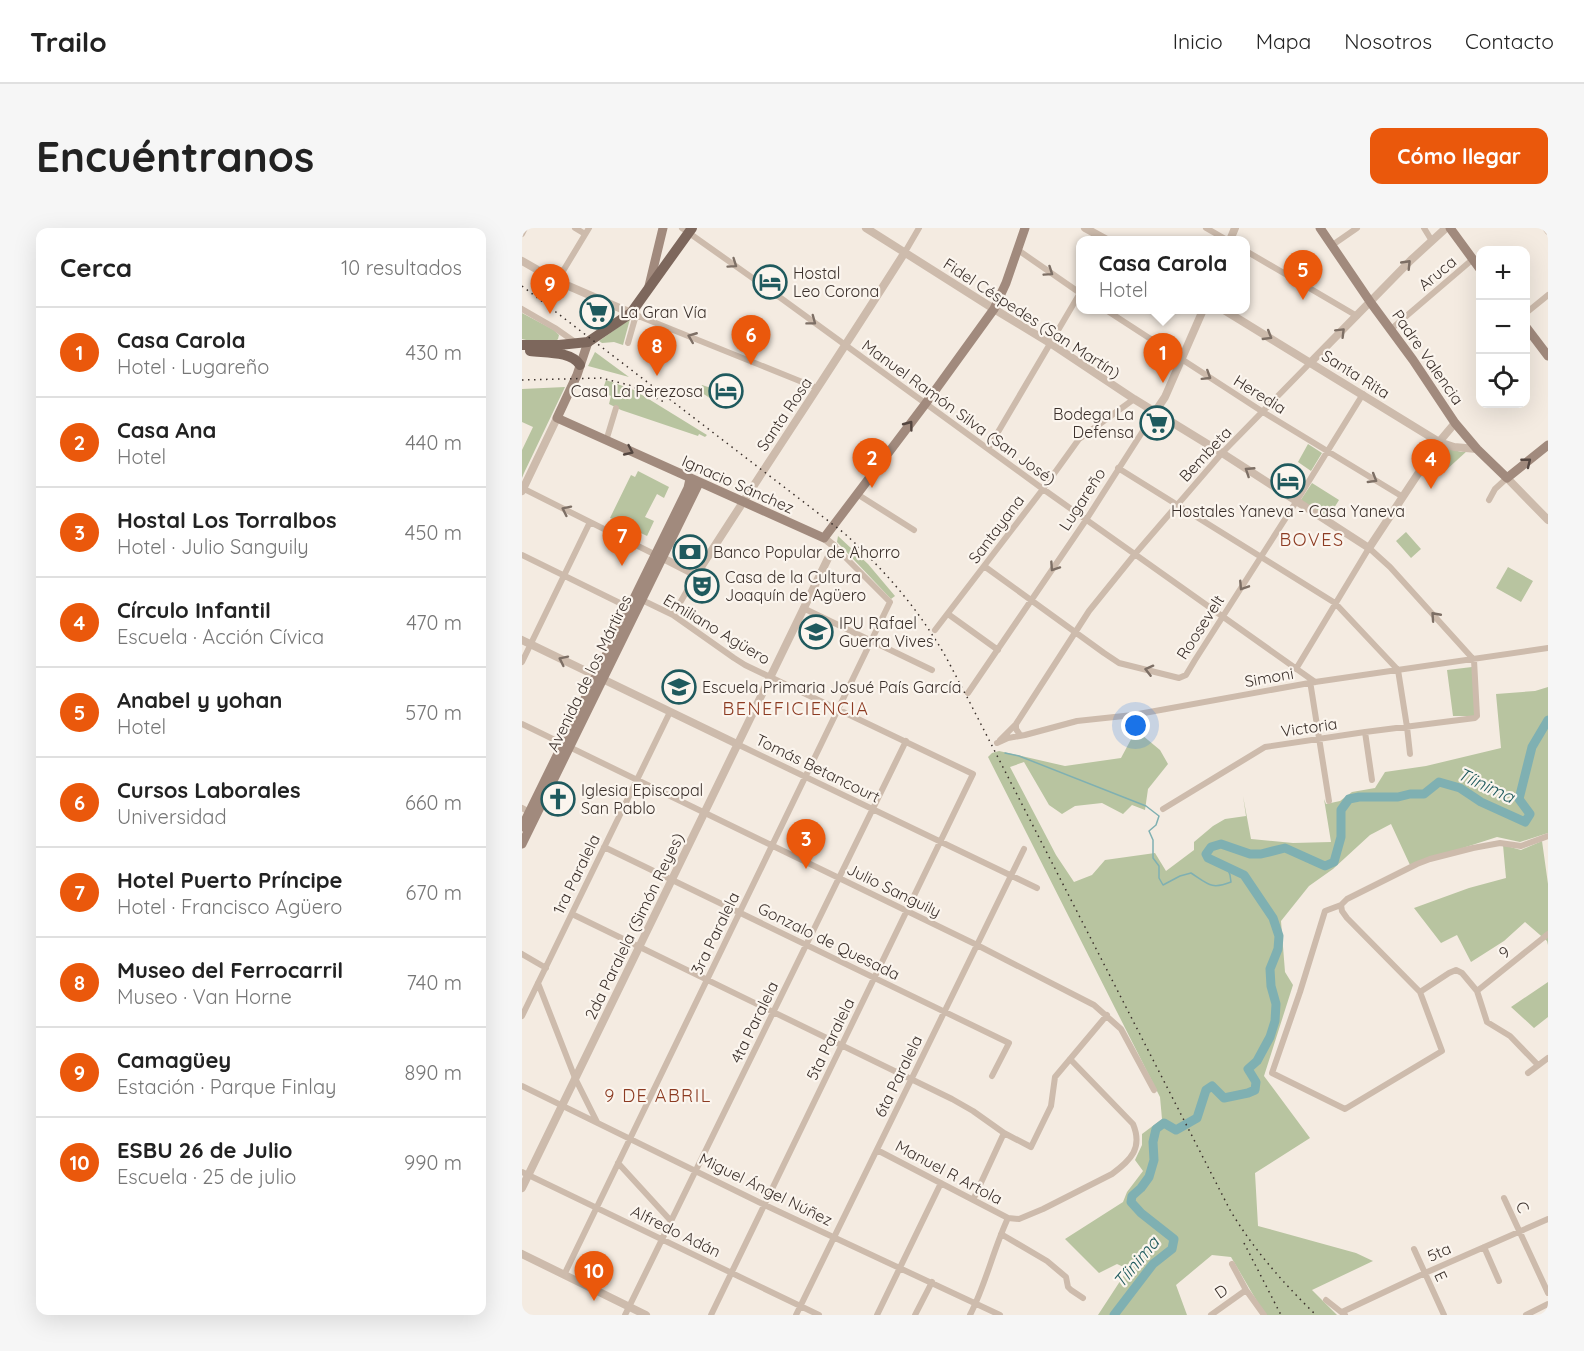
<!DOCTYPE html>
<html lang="es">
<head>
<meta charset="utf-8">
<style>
  body { margin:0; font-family:Quicksand,sans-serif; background:#f6f6f6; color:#222 }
  .controls { position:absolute; right:18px; top:18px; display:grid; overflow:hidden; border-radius:12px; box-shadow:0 6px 24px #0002 }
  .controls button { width:54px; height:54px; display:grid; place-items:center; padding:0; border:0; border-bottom:2px solid #e0e0e0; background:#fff; color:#222; font:30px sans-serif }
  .you { position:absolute; left:614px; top:498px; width:21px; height:21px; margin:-15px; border:4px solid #fff; border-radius:50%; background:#1a73e8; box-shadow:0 0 0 9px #1a73e833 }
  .badge { display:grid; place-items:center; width:39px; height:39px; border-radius:50%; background:#ea580c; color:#fff; font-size:20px; font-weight:700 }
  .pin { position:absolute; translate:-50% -50px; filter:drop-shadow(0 2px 3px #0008) }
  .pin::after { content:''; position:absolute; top:32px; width:21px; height:18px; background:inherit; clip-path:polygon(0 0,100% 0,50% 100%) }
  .popup { position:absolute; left:554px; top:8px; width:174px; height:78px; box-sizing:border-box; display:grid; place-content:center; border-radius:12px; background:#fff; filter:drop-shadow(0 2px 4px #0005); font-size:20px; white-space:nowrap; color:#767676 }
  .popup b { font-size:22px; color:#222 }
  .popup::after { content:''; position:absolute; left:50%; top:100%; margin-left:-12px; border:12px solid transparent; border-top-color:#fff }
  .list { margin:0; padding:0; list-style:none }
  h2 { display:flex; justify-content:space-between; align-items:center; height:78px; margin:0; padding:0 24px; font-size:26px }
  h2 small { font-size:20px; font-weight:400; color:#767676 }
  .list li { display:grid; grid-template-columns:39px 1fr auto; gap:18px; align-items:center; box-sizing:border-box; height:90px; padding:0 24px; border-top:2px solid #e0e0e0 }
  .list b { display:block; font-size:22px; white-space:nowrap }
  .list p { margin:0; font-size:20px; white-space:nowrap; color:#767676 }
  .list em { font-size:20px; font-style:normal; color:#767676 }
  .icon { flex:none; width:33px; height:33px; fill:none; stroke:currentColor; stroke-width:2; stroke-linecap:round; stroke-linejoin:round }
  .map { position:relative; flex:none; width:1026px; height:1087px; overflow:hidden; border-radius:12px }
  header { display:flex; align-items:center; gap:36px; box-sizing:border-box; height:84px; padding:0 30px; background:#fff; border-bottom:2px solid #e0e0e0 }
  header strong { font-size:28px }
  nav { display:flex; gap:33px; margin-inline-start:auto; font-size:21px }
  .intro { display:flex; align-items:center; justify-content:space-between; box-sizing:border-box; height:144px; padding:0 36px }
  h1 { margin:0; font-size:42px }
  .button { padding:15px 27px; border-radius:12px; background:#ea580c; color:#fff; font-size:21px; font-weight:700 }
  main { display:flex; gap:36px; padding:0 36px }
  aside { flex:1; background:#fff; border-radius:12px; box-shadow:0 6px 24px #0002 }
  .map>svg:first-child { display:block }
  .green { fill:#b8c4a0 }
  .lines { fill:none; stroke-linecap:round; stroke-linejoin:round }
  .stream { stroke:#7fb0b2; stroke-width:1.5 }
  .river { stroke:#7fb0b2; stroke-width:9 }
  .minor { stroke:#cdbbac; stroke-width:6 }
  .tertiary { stroke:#cdbbac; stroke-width:8 }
  .secondary { stroke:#a18a7d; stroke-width:9 }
  .primary { stroke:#7d675c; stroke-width:10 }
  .rail { stroke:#3b302b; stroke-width:1.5; stroke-dasharray:1.5 4.5; stroke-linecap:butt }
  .oneway { stroke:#7d6f65 }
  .oneway2 { stroke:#544640 }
  .labels { text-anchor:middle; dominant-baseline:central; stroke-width:4.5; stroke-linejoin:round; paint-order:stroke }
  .poi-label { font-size:16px; fill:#3b302b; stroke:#fbf5ee; text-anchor:start }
  .street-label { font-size:16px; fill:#3b302b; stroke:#fbf5ee }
  .neighbourhood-label { font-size:18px; letter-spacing:1.5px; fill:#8c3b22; stroke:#fbf5ee }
  .water-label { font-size:18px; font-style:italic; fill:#1f5a5e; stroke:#fbf5ee }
</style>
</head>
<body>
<header>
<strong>Trailo</strong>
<nav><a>Inicio</a><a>Mapa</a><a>Nosotros</a><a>Contacto</a></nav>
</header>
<div class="intro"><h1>Encuéntranos</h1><a class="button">Cómo llegar</a></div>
<main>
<aside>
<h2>Cerca<small>10 resultados</small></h2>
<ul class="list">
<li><span class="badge">1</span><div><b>Casa Carola</b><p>Hotel · Lugareño</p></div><em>430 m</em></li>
<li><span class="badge">2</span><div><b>Casa Ana</b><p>Hotel</p></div><em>440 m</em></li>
<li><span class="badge">3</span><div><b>Hostal Los Torralbos</b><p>Hotel · Julio Sanguily</p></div><em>450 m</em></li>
<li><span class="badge">4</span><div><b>Círculo Infantil</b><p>Escuela · Acción Cívica</p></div><em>470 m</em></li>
<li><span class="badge">5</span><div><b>Anabel y yohan</b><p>Hotel</p></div><em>570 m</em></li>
<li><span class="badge">6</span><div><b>Cursos Laborales</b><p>Universidad</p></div><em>660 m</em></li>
<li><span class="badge">7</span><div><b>Hotel Puerto Príncipe</b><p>Hotel · Francisco Agüero</p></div><em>670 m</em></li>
<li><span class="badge">8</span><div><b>Museo del Ferrocarril</b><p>Museo · Van Horne</p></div><em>740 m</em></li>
<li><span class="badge">9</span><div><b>Camagüey</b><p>Estación · Parque Finlay</p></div><em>890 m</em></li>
<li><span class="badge">10</span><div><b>ESBU 26 de Julio</b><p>Escuela · 25 de julio</p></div><em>990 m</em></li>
</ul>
</aside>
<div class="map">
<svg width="1026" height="1087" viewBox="0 0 1026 1087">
  <rect width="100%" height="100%" fill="#f4ebe1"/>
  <path class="green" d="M 0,85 L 32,102 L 37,107 L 36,111 L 34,113 L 4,112 L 0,111 Z
    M 108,91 L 101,117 L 92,114 L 80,115 L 77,113 Z
    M 73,124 L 107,149 L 66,138 Z
    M 84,152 L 112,162 L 185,207 L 183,209 L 177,206 L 176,208 L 99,182 L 87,176 L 89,168 L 80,164 Z
    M 180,157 L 204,165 L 201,172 L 194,174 L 177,163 Z
    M 43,159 L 2,245 L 0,250 L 0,222 L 11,199 L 0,194 L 0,161 Z
    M 786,216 L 800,225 L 789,243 L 776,234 Z
    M 919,218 L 939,224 L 945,223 L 923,243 L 907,233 L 914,222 Z
    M 116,243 L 147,259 L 142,270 L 135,266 L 123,289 L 132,293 L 125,308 L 88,290 L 109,247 L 113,249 Z
    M 790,255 L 817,272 L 806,290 L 778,273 Z
    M 884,304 L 899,321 L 889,330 L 874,313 Z
    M 316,308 L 346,336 L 373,368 L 369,371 L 315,314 Z
    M 986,339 L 1011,353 L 999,374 L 974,360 Z
    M 950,439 L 954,485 L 952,488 L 931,488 L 925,442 Z
    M 1026,459 L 1026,605 L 998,614 L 975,609 L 888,637 L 869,596 L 848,607 L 811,641 L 787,658 L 759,693 L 763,744 L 771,757 L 742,848 L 788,910 L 733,945 L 736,998 L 834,1025 L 851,1033 L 790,1062 L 815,1087 L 743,1087 L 709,1029 L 690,1027 L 654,1057 L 665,1087 L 576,1087 L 606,1041 L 595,1036 L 577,1045 L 543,1011 L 601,974 L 605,964 L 621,943 L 613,932 L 620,917 L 620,906 L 640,891 L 638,869 L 466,529 L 470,525 L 477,523 L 543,538 L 599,530 L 614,502 L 638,522 L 646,536 L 626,561 L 623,582 L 610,577 L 601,586 L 580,575 L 553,578 L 540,586 L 527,577 L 502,534 L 488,539 L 534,627 L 552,654 L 570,647 L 583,632 L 633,625 L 644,643 L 672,622 L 672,614 L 691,598 L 703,591 L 724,588 L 721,568 L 734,557 L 761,547 L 734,557 L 721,568 L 729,611 L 771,615 L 809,614 L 802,571 L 804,576 L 818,573 L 830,564 L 853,560 L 863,544 L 904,538 L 979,520 L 974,466 L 1013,463 Z
    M 1020,613 L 1026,656 L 1026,717 L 1025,713 L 1003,694 L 982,713 L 949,734 L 935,707 L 919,715 L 892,680 L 947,660 L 984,650 L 981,617 L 999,622 Z
    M 1026,754 L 1026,789 L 1012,800 L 989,779 Z"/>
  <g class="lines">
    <path class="stream" d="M 483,525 L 497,528 L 624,578 L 637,588 L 634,597 L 627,603 L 631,612 L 631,630 L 637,638 L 637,650 L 641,657 L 658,648 L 669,645 C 686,656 689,662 709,654 L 708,647 L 705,639"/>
    <path class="river" d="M 592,1087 L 631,1036 L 650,1021 L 652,1011 L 619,985 L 609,974 L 610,968 L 619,960 L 627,949 L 632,932 L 631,914 L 634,901 L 642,895 L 654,902 L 675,890 L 684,862 L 690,858 L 702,870 L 726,865 L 733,862 L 734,854 L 726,841 L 735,833 L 748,809 L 753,793 L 754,776 L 749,758 L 748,741 L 756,721 L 757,708 L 751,690 L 722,647 L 686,630 L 684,626 L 689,619 L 699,616 L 728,626 L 739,626 L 763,620 L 803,638 L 812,634 L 819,609 L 819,582 L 827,571 L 837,569 L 876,569 L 888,566 L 902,566 L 917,554 L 938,560 L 959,574 L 1003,594 L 1008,586 L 997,571 L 1010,519 L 1026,492"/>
    <path class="minor" d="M 53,0 L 63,6
      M 160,0 L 256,68 L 521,261 L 793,454
      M 684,0 L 705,12
      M 902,0 L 910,13
      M 1023,0 L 1026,4
      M 0,6 L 3,0
      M 809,18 L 835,0
      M 496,22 L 558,65
      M 724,23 L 835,88
      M 383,24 L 397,0
      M 35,53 L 67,0
      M 0,81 L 33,100 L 53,114
      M 584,82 L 741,184 L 881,269
      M 109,85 L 295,160
      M 1004,85 L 1026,67
      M 868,102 L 951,31
      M 106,115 L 114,87
      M 84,213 L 94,180
      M 466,221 L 558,65
      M 596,240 L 813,375 L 876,442 L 885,499 L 888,526
      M 0,260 L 134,327
      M 335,266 L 392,302
      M 967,272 L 973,261 L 985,250
      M 0,327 L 110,381
      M 462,338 L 582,425 L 597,435 L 657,450 L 664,447 L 673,432 L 774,274 L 841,166
      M 120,372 L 151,387 L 212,430 L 223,437 L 451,546 L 189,1087
      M 281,380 L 410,442
      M 426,386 L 476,422
      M 151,387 L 174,347
      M 413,402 L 521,261 L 557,211 L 612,171
      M 0,434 L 68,294
      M 788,453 L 807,573
      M 446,465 L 564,292 L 633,184
      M 0,496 L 455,717 L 572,777 L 599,801 L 632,862
      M 843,504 L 850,552
      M 498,507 L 494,501 L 494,496 L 567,383 L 613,326 L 700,225 L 789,134
      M 478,512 L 494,496
      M 475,515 L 486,510 L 503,507 L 555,493 L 611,487 L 793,454 L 1026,420
      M 215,516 L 515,660
      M 0,580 L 11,586
      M 641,581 L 743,519 L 843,504 L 953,490 L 955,488 L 952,432 L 868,339 L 847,320 L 774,441
      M 82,619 L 487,815 L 470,848
      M 819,677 L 820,683 L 825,690 L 898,764 L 920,823 L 823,881 L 750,845 L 778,764 L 803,683 L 819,677 L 825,671 L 895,636 L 908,631 L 951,620 L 978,615 L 999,618 L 1026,608
      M 50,686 L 430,871 L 451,883 L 482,905 L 509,919 L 529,878 L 533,849 L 585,787
      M 0,726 L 24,740
      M 16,755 L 53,850 L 75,894
      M 955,763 L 1026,706
      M 898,764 L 927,745 L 934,742 L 940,745 L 955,763 L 965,794 L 988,808 L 1016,837
      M 0,788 L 148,484
      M 1006,845 L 1026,830
      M 0,858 L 247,979 L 478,1087
      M 355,922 L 486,990 L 497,991 L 521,981 L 590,946 C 609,932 621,920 611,896 L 548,831
      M 96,935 L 149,993
      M 0,944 L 297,1087
      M 982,970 L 1026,1065
      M 451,972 L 482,905
      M 479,1006 L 525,1033 L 544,1049 L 546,1059 L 549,1062 L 561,1070
      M 962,1019 L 977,1053
      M 892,1021 L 922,1087
      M 710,1036 L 724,1062 L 742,1087
      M 42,1047 L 368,374 L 312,318
      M 804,1072 L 823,1087
      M 820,1084 L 903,1045 L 1026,991
      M 103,1087 L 384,513
      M 274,1087 L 502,621
      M 355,1087 L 419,955
      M 393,1087 L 410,1054
      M 448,1087 C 464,1056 471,1022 486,990
      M 689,1087 L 724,1062
      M 1004,1087 L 1026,1076"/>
    <path class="tertiary" d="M 344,0 L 472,81 L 528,115 L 612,171 L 700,225 L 847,320 L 917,214 L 933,195
      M 563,0 L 585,12
      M 708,12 L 713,0
      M 0,33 L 35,53 L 109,85
      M 702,82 L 917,214 L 932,219 L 955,221
      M 789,134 L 889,32 L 924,0
      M 633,184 L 643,169 L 681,82
      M 985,250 L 1026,292
      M 0,263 L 35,190
      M 135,327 L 174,347 C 243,239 314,133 383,24
      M 0,412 L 215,516
      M 0,960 L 312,318 L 302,310
      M 0,1026 L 124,1087"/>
    <path class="secondary" d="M 798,0 L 849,75 L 891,132 L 933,195 L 955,221 L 985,250 L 1026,217
      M 928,0 L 958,41
      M 127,58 L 141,0
      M 1004,99 L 1026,128
      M 66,114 L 55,147 L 35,190 L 302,310 L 404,175 L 472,81 L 484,55 L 503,0
      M 0,599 L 166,260 L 168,251
      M 0,616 L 177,255"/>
    <path class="primary" d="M 0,117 L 37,117 L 66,114 L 109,85 L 170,0
      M 8,123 C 24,125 49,123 58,137"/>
    <path class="rail" d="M 0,58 L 322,305 C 355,335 387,370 411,408 C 424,427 434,449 445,469 L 708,982 C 732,1022 761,1055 794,1087
      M 0,152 L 79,150 L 107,157 L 142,174
      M 722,1015 L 759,1087"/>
  </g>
  <defs><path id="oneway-chevron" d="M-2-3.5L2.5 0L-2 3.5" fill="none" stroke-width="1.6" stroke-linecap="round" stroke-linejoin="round" transform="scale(1.5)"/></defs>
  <g class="oneway">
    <use href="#oneway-chevron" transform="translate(211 36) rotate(35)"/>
    <use href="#oneway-chevron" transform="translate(885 36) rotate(-46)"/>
    <use href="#oneway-chevron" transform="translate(527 44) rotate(34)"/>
    <use href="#oneway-chevron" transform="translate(290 93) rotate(37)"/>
    <use href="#oneway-chevron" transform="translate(819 104) rotate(-45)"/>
    <use href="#oneway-chevron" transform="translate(746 108) rotate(31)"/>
    <use href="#oneway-chevron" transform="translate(170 109) rotate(-158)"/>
    <use href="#oneway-chevron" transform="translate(685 148) rotate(32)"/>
    <use href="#oneway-chevron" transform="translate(727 243) rotate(-147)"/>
    <use href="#oneway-chevron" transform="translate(851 251) rotate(31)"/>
    <use href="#oneway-chevron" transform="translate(44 282) rotate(-154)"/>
    <use href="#oneway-chevron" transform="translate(532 339) rotate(124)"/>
    <use href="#oneway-chevron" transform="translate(721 358) rotate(123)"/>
    <use href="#oneway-chevron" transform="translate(913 388) rotate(-132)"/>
    <use href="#oneway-chevron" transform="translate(41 432) rotate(-154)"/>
    <use href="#oneway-chevron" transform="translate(627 442) rotate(-166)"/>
  </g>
  <g class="oneway2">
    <use href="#oneway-chevron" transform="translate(387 197) rotate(-53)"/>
    <use href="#oneway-chevron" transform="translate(107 223) rotate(25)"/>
    <use href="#oneway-chevron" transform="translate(1005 234) rotate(-39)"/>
  </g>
  <defs>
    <symbol id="hotel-ring" viewBox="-11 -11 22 22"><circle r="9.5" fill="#fbf5ee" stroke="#1f5a5e" stroke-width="1.5"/><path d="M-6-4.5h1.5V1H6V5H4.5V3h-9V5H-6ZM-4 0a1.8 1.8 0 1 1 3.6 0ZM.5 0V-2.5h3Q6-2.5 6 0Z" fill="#1f5a5e"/></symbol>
    <symbol id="supermarket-ring" viewBox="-11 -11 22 22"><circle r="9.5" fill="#fbf5ee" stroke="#1f5a5e" stroke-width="1.5"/><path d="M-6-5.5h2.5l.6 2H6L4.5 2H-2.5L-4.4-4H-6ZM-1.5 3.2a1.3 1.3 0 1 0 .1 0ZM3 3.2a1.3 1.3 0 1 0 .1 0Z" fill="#1f5a5e"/></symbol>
    <symbol id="bank-ring" viewBox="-11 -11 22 22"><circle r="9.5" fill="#fbf5ee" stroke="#1f5a5e" stroke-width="1.5"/><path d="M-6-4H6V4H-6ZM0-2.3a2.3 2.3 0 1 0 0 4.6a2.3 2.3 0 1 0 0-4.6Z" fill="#1f5a5e"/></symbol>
    <symbol id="theatre-ring" viewBox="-11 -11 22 22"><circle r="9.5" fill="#fbf5ee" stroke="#1f5a5e" stroke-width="1.5"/><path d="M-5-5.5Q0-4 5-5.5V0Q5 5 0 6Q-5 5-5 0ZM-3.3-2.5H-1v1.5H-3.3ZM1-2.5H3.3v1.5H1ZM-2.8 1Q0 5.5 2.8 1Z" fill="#1f5a5e"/></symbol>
    <symbol id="school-ring" viewBox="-11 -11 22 22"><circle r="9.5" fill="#fbf5ee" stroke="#1f5a5e" stroke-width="1.5"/><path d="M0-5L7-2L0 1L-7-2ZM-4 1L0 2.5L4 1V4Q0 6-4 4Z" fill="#1f5a5e"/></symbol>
    <symbol id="church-ring" viewBox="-11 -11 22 22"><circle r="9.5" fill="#fbf5ee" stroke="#1f5a5e" stroke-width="1.5"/><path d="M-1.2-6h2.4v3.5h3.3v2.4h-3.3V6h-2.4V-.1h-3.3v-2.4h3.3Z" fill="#1f5a5e"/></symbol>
  </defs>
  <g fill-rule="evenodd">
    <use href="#hotel-ring" x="229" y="35" width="38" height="38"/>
    <use href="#supermarket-ring" x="56" y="65" width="38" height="38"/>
    <use href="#hotel-ring" x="185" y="144" width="38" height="38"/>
    <use href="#supermarket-ring" x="616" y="176" width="38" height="38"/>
    <use href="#hotel-ring" x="747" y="234" width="38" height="38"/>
    <use href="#bank-ring" x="149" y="305" width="38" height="38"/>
    <use href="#theatre-ring" x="161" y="339" width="38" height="38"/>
    <use href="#school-ring" x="275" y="385" width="38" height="38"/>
    <use href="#school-ring" x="138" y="440" width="38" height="38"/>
    <use href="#church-ring" x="17" y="552" width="38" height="38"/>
  </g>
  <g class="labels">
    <g class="poi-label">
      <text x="271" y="45">Hostal<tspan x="271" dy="18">Leo Corona</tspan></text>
      <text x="98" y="84">La Gran Vía</text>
      <text x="181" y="163" text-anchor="end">Casa La Perezosa</text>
      <text x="612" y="186" text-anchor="end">Bodega La<tspan x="612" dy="18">Defensa</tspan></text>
      <text x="766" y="283" text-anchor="middle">Hostales Yaneva - Casa Yaneva</text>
      <text x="191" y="324">Banco Popular de Ahorro</text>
      <text x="203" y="349">Casa de la Cultura<tspan x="203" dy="18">Joaquín de Agüero</tspan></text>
      <text x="317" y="395">IPU Rafael<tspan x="317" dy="18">Guerra Vives</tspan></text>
      <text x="180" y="459">Escuela Primaria Josué País García</text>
      <text x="59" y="562">Iglesia Episcopal<tspan x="59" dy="18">San Pablo</tspan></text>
    </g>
    <g class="street-label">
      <text transform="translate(915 45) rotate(-40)">Aruca</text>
      <text transform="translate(510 90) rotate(33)">Fidel Céspedes (San Martín)</text>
      <text transform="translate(906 129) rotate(55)">Padre Valencia</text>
      <text transform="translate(834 146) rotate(32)">Santa Rita</text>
      <text transform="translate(738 166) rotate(32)">Heredia</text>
      <text transform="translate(437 184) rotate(36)">Manuel Ramón Silva (San José)</text>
      <text transform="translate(262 186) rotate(-56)">Santa Rosa</text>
      <text transform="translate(683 226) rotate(-47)">Bembeta</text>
      <text transform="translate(216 256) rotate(24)">Ignacio Sánchez</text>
      <text transform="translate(560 271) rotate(-57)">Lugareño</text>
      <text transform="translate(474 301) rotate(-53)">Santayana</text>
      <text transform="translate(678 399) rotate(-57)">Roosevelt</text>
      <text transform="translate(195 401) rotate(31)">Emiliano Agüero</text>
      <text transform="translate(67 445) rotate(-64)">Avenida de los Mártires</text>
      <text transform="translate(747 449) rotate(-10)">Simoni</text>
      <text transform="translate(787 499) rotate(-8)">Victoria</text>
      <text transform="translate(296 540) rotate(26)">Tomás Betancourt</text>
      <text transform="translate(54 646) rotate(-64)">1ra Paralela</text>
      <text transform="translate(372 662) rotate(26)">Julio Sanguily</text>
      <text transform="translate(112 698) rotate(-64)">2da Paralela (Simón Reyes)</text>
      <text transform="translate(193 705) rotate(-64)">3ra Paralela</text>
      <text transform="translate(307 713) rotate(26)">Gonzalo de Quesada</text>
      <text transform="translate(982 724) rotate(-40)">9</text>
      <text transform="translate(232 794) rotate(-64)">4ta Paralela</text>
      <text transform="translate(308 811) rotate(-64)">5ta Paralela</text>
      <text transform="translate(376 848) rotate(-64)">6ta Paralela</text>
      <text transform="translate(427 944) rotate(28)">Manuel R Artola</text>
      <text transform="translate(244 961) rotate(26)">Miguel Ángel Núñez</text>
      <text transform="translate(1001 979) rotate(65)">C</text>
      <text transform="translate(154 1003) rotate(26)">Alfredo Adán</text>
      <text transform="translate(917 1024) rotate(-24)">5ta</text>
      <text transform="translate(919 1048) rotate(65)">E</text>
      <text transform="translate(699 1063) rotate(-34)">D</text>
    </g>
    <g class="neighbourhood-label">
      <text x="790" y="311">BOVES</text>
      <text x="274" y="480">BENEFICIENCIA</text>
      <text x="136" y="867">9 DE ABRIL</text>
    </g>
    <g class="water-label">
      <text transform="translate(964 557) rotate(25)">Tíinima</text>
      <text transform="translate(614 1034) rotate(-50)">Tíinima</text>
    </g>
  </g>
</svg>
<div class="controls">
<button>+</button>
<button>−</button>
<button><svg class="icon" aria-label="locate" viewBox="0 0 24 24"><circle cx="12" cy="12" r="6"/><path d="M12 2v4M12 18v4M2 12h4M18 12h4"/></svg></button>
</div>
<div class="you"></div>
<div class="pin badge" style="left:641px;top:155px">1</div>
<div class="popup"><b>Casa Carola</b>Hotel</div>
<div class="pin badge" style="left:350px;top:260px">2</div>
<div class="pin badge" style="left:284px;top:641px">3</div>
<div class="pin badge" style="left:909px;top:261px">4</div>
<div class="pin badge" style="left:781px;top:72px">5</div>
<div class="pin badge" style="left:229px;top:137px">6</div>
<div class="pin badge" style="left:100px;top:338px">7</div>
<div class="pin badge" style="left:135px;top:148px">8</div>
<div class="pin badge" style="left:28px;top:86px">9</div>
<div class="pin badge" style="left:72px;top:1073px">10</div>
</div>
</main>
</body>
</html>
